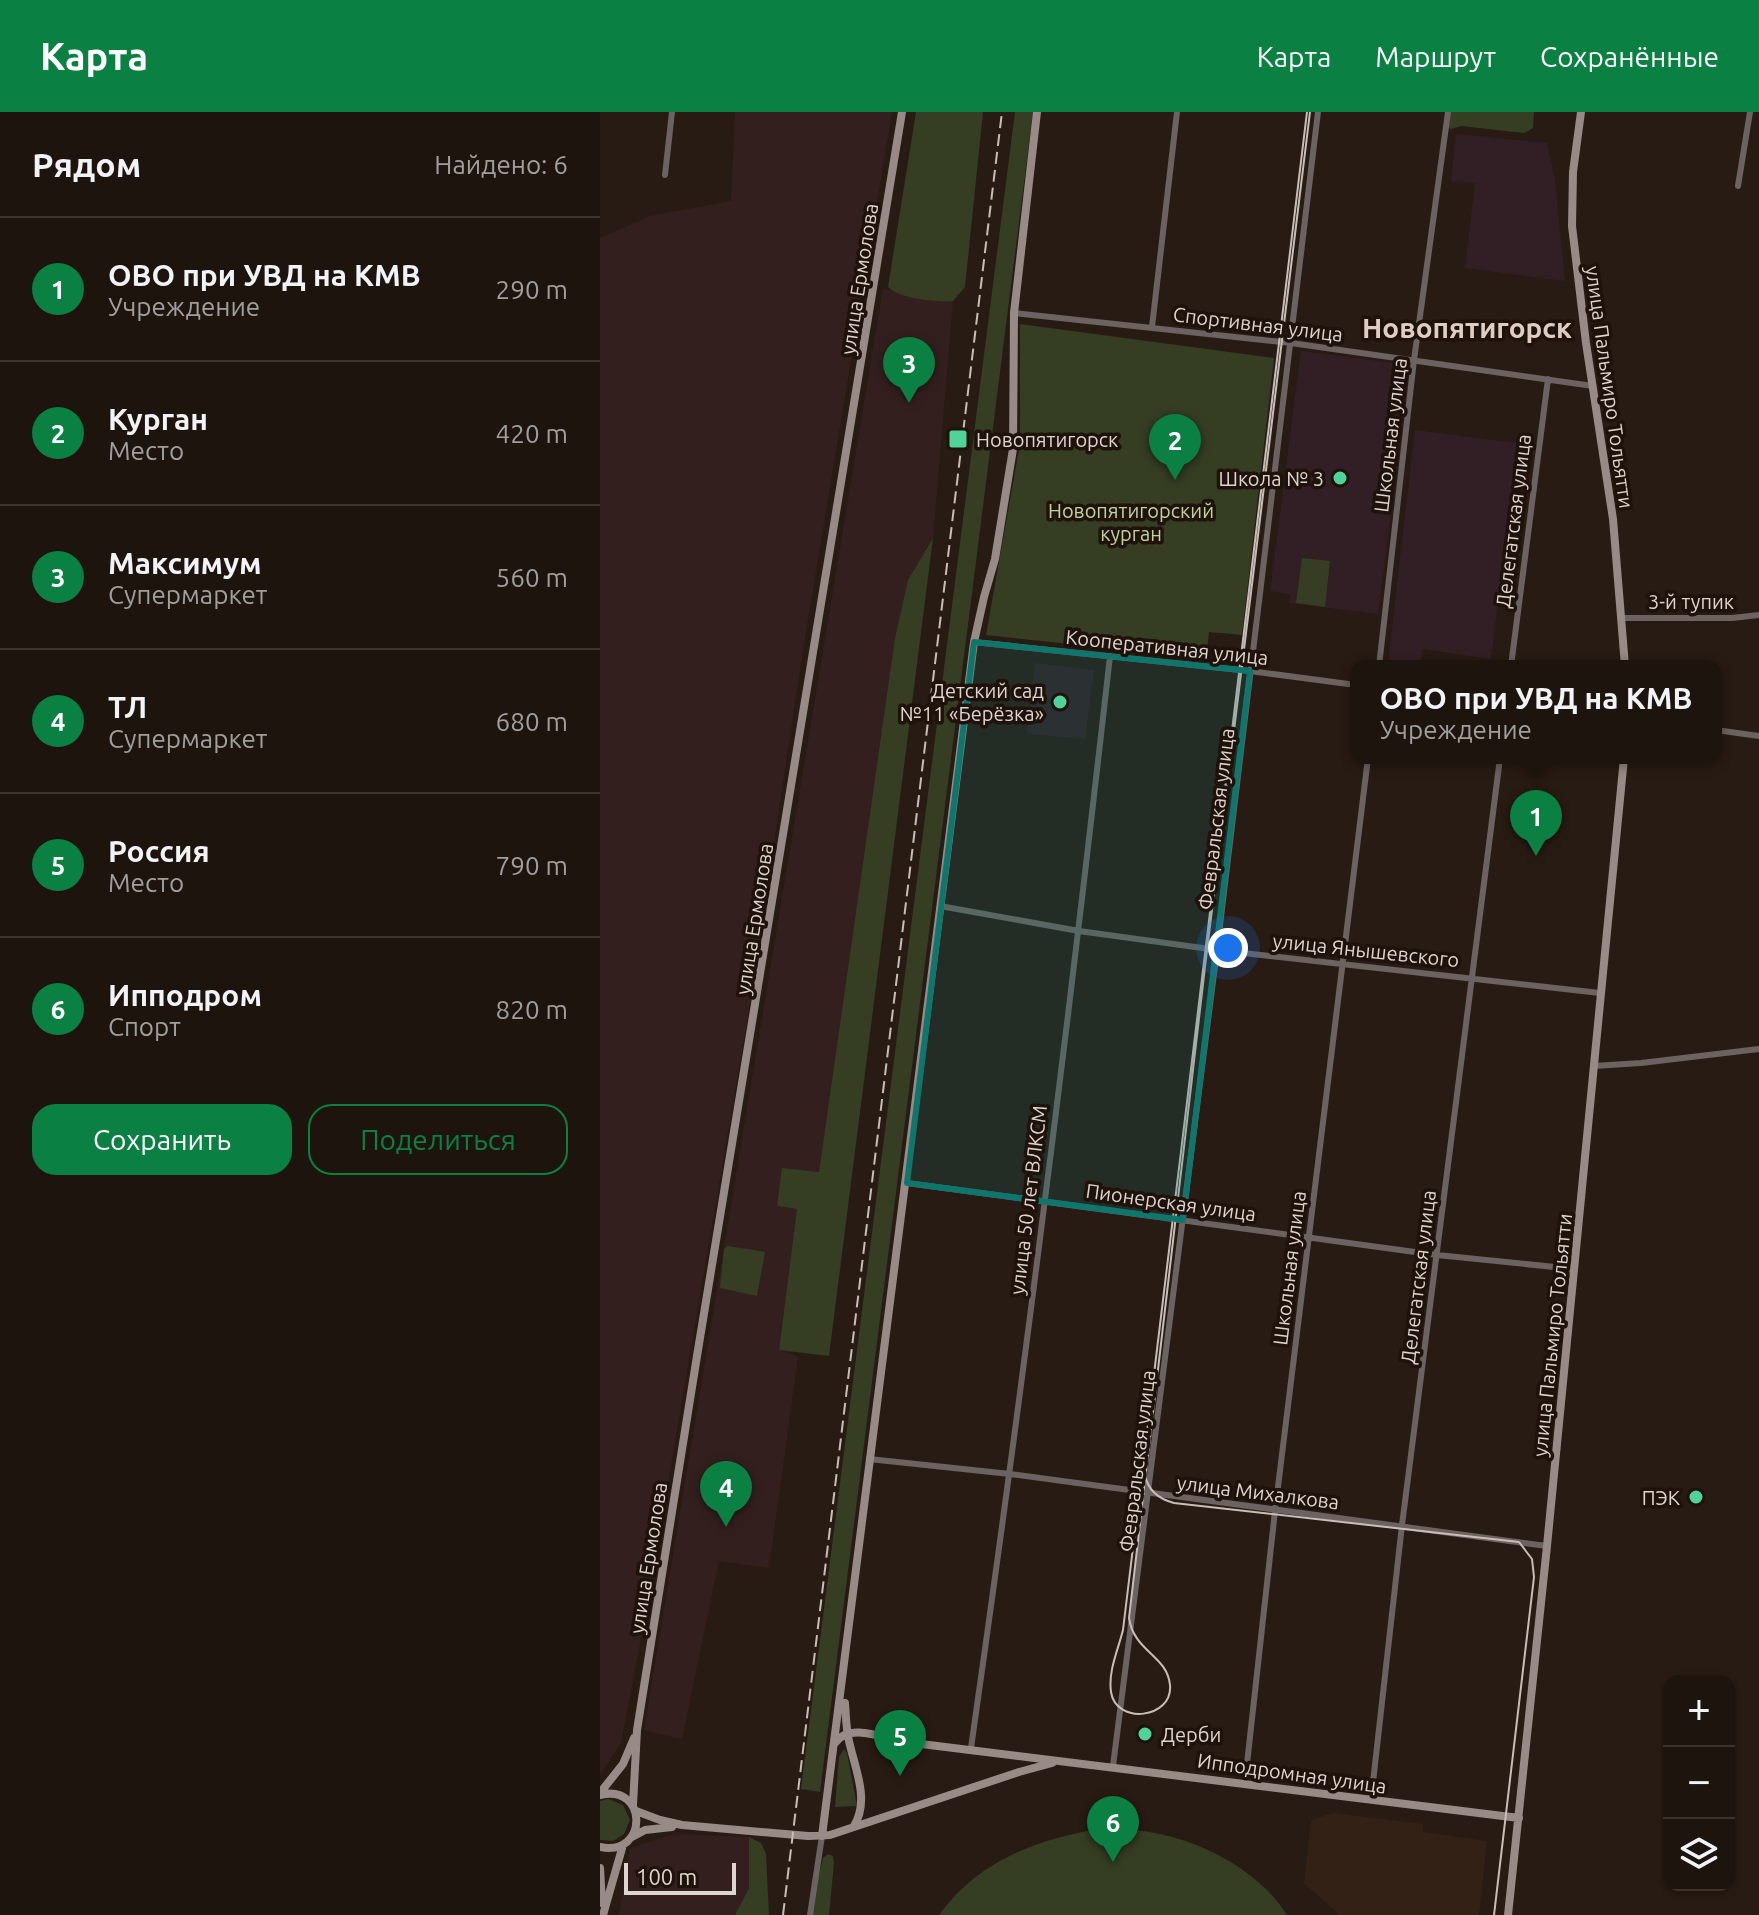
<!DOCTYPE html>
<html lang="ru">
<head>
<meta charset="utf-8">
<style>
  body { margin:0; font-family:Ubuntu,sans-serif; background:#261d17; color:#f1f3f6 }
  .controls { position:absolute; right:24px; bottom:24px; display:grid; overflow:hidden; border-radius:16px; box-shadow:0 2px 6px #0004 }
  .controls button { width:72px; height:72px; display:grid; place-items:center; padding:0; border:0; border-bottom:2px solid #3c332e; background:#1e140e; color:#f1f3f6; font:40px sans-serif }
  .scale { position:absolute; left:24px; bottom:20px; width:112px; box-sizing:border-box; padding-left:8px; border:4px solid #ded5d0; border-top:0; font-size:22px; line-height:28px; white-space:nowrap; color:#ded5d0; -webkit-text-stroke:6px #1e120a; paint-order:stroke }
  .you { position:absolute; left:628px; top:836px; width:28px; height:28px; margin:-20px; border:6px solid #fff; border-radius:50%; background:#1a73e8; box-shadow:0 0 0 12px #1a73e833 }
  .badge { display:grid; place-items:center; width:52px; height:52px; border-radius:50%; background:#0b8043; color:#fff; font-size:26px; font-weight:700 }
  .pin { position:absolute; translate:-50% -66px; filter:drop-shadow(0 2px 4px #0008) }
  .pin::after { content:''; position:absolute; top:42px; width:28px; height:24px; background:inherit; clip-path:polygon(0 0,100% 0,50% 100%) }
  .popup { position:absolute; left:750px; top:548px; width:372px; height:104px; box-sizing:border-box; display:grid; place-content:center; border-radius:16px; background:#1e140e; filter:drop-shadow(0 2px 6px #0005); font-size:26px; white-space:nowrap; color:#a19e9e }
  .popup b { font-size:30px; color:#f1f3f6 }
  .popup::after { content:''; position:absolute; left:50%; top:100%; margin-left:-16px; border:16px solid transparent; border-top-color:#1e140e }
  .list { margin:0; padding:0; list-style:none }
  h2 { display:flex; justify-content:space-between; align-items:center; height:104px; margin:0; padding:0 32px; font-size:34px }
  h2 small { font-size:26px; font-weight:400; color:#a19e9e }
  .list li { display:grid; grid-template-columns:52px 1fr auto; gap:24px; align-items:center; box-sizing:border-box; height:144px; padding:0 32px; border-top:2px solid #3c332e }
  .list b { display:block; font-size:30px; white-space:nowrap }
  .list p { margin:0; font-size:26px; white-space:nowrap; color:#a19e9e }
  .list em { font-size:26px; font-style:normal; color:#a19e9e }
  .actions { display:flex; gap:16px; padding:24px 32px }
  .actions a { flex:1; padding:18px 0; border:2px solid #0b8043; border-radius:24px; text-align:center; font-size:28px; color:#0b8043 }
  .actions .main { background:#0b8043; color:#fff }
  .icon { flex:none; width:44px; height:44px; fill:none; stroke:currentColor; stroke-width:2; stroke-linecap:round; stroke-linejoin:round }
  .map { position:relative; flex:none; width:1159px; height:1803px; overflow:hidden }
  header { display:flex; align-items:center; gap:48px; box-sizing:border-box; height:112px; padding:0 40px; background:#0b8043; color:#fff }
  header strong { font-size:38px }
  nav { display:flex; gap:44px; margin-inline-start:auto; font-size:28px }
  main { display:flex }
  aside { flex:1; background:#1e140e }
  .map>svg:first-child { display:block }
  .built { fill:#342116 }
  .industrial { fill:#33201e }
  .education { fill:#321f25 }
  .green { fill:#353d23 }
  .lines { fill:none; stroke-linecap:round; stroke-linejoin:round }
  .street { stroke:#6b6361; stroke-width:6 }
  .secondary { stroke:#988a86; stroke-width:8 }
  .tram { stroke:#c8beb9; stroke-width:2 }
  .rail { stroke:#c8beb9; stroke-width:2; stroke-dasharray:12 6; stroke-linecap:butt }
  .marked { fill:#0f766e; fill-opacity:0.2; stroke:#0f766e; stroke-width:6; stroke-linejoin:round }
  .poi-dot { fill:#50d398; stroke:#1e120a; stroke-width:3 }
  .labels { text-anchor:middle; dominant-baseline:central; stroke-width:7; stroke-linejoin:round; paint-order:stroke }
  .street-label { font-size:20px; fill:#ded5d0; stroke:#1e120a }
  .poi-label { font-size:20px; fill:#ded5d0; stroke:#1e120a; text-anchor:end }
  .park-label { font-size:20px; fill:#c0d499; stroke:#1e120a }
  .district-label { font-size:28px; font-weight:bold; fill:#dfccc2; stroke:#1e120a }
</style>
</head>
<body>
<header>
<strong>Карта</strong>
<nav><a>Карта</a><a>Маршрут</a><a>Сохранённые</a></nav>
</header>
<main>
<aside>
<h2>Рядом<small>Найдено: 6</small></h2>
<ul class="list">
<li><span class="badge">1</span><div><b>ОВО при УВД на КМВ</b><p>Учреждение</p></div><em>290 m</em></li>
<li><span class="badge">2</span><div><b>Курган</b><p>Место</p></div><em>420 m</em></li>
<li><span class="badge">3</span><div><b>Максимум</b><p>Супермаркет</p></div><em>560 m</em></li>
<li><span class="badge">4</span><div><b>ТЛ</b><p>Супермаркет</p></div><em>680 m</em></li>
<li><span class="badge">5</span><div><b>Россия</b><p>Место</p></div><em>790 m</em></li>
<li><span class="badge">6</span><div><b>Ипподpом</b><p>Спорт</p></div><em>820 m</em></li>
</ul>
<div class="actions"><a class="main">Сохранить</a><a>Поделиться</a></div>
</aside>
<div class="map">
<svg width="1159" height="1803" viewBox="0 0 1159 1803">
  <rect width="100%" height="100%" fill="#281b13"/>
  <path class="built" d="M 733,1701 L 823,1712 L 823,1720 L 887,1729 L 879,1803 L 740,1803 L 704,1771 L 711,1708 Z"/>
  <path class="industrial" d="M 135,0 L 292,0 L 202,544 L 151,885 L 45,1505 L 21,1631 L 0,1663 L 0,126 L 50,104 L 131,89 Z
    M 283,177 L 353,189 L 333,426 L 308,468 L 295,528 L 219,1061 L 183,1056 L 177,1094 L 197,1097 L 179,1237 L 198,1245 L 169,1456 L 119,1449 L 82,1627 L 44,1618 Z
    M 74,1722 L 149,1725 L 149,1776 L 135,1803 L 19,1803 L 30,1736 Z"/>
  <path class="education" d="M 856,22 L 947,31 L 955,68 L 965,169 L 865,156 L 875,71 L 851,69 Z
    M 701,239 L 810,253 L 778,502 L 689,491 L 690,482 L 670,479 Z
    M 815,318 L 917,331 L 891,547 L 822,537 L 820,554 L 788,551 Z
    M 435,551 L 494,558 L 485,627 L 427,622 Z"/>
  <path class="green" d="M 316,0 L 383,0 L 365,175 L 353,189 C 335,190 301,187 288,175 Z
    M 415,0 L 433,0 L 220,1680 L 201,1677 Z
    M 850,0 L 934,0 L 933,16 L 924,21 L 861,14 L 851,17 L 848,15 Z
    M 420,212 L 674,246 L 642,523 L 609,520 L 606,547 L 386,523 L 420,332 Z
    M 333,426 L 229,1244 L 179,1238 L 197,1097 L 177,1094 L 182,1056 L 219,1060 L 295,526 L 308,468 Z
    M 702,446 L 730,449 L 725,495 L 696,491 Z
    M 128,1134 L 165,1140 L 157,1184 L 120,1176 L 124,1137 Z
    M 244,1637 L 247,1641 L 257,1694 L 235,1695 L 239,1645 Z
    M 8,1687 L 23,1693 L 30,1708 L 24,1722 L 13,1729 L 0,1728 L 0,1689 Z
    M 498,1717 C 518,1718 540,1717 560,1722 C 607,1732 661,1761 687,1803 L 339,1803 C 378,1749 435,1728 498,1717 Z
    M 149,1725 L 161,1731 L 166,1742 L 169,1803 L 135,1803 L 149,1776 Z
    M 228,1742 L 233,1744 L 234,1751 L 229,1803 L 209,1803 L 223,1746 Z"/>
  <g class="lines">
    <path class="street" d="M 65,63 L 72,0
      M 1138,74 L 1150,0
      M 414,201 L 691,231 L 993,274
      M 552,215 L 577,0
      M 1023,506 L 1132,506 L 1159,503
      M 374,530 L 650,559 L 756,573
      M 779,554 L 814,248 L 848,0
      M 911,554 L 948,267
      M 1116,618 L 1159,624
      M 340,794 L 479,819 L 617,838 L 1000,881
      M 994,954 L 1041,951 L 1159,937
      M 307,1071 L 837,1143 L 974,1157
      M 269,1347 L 410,1362 L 947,1434
      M 371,1636 C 423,1273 469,909 510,544
      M 513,1654 L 617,838 L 718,0
      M 645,1670 L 675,1399 L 768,646
      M 771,1688 L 802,1413 L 900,646
      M 210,1803 L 222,1724"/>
    <path class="secondary" d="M 981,0 L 973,60 L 972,114 L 986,231 L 1013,407 L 1025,554
      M 245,1591 C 246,1604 246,1617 249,1629 C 255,1657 270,1688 254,1714
      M 236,1630 C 250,1610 285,1627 305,1630 L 919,1706
      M 0,1681 L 23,1652 L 34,1626
      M 0,1683 C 48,1671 49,1745 0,1735
      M 33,1693 L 37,1618 L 97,1244 L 302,0
      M 36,1699 L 60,1708 L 82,1713 L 208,1724 L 230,1723 L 419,1660 L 452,1651
      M 222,1724 L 374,530 L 384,485 L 395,447 L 413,337 L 414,201 L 437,0
      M 32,1725 L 45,1718 L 72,1715
      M 0,1756 L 2,1791
      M 3,1803 L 23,1733
      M 908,1803 L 947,1434 L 1024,646"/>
    <path class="tram" d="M 707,0 L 523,1518 C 518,1538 508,1559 511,1580 C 516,1613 573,1607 570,1573 C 567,1543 534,1540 529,1506 L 605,855 L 710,0
      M 545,1363 C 548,1379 559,1387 574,1391 L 910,1429 L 919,1430 L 932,1447 L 934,1465 L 894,1803"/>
    <path class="rail" d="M 183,1803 L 402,0"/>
  </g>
  <path class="marked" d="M 374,530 L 650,559 L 583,1108 L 307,1071 Z"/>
  <g class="poi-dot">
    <rect x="348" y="317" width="20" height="20" rx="4"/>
    <circle cx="740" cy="366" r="8"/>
    <circle cx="460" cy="590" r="8"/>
    <circle cx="1096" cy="1385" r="8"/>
    <circle cx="545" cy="1622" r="8"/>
  </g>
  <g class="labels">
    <g class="street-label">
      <text transform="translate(259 167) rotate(-81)">улица Ермолова</text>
      <text transform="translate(658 212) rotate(7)">Спортивная улица</text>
      <text transform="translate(1010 275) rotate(82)">улица Пальмиро Тольятти</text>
      <text transform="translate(790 323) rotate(-83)">Школьная улица</text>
      <text transform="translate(913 409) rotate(-83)">Делегатская улица</text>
      <text x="1091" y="489">3-й тупик</text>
      <text transform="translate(567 535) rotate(6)">Кооперативная улица</text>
      <text transform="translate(616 707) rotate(-83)">Февральская улица</text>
      <text transform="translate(154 807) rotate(-81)">улица Ермолова</text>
      <text transform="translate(766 838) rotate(6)">улица Янышевского</text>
      <text transform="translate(428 1088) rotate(-83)">улица 50 лет ВЛКСМ</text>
      <text transform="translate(571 1090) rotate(8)">Пионерская улица</text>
      <text transform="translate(689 1156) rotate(-83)">Школьная улица</text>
      <text transform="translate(818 1165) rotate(-83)">Делегатская улица</text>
      <text transform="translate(952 1223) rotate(-84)">улица Пальмиро Тольятти</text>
      <text transform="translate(537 1349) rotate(-83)">Февральская улица</text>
      <text transform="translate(658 1380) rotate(7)">улица Михалкова</text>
      <text transform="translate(48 1446) rotate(-81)">улица Ермолова</text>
      <text transform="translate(692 1661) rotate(8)">Ипподромная улица</text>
    </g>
    <g class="poi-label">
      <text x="376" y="327" text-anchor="start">Новопятигорск</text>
      <text x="724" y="366">Школа № 3</text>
      <text x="444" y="578">Детский сад<tspan x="444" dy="23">№11 «Берёзка»</tspan></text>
      <text x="1080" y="1385">ПЭК</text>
      <text x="561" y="1622" text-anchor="start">Дерби</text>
    </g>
    <g class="park-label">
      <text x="531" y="398">Новопятигорский<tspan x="531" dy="23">курган</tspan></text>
    </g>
    <g class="district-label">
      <text x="867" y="215">Новопятигорск</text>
    </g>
  </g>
</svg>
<div class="controls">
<button>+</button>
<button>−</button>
<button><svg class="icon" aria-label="layers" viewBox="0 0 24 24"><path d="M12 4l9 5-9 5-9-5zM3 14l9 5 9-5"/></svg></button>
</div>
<div class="scale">100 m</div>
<div class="you"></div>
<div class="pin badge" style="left:936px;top:744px">1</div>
<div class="popup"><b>ОВО при УВД на КМВ</b>Учреждение</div>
<div class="pin badge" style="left:575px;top:368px">2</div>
<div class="pin badge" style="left:309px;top:291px">3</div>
<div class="pin badge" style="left:126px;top:1415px">4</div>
<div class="pin badge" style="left:300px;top:1664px">5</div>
<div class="pin badge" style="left:513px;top:1750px">6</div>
</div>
</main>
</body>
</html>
